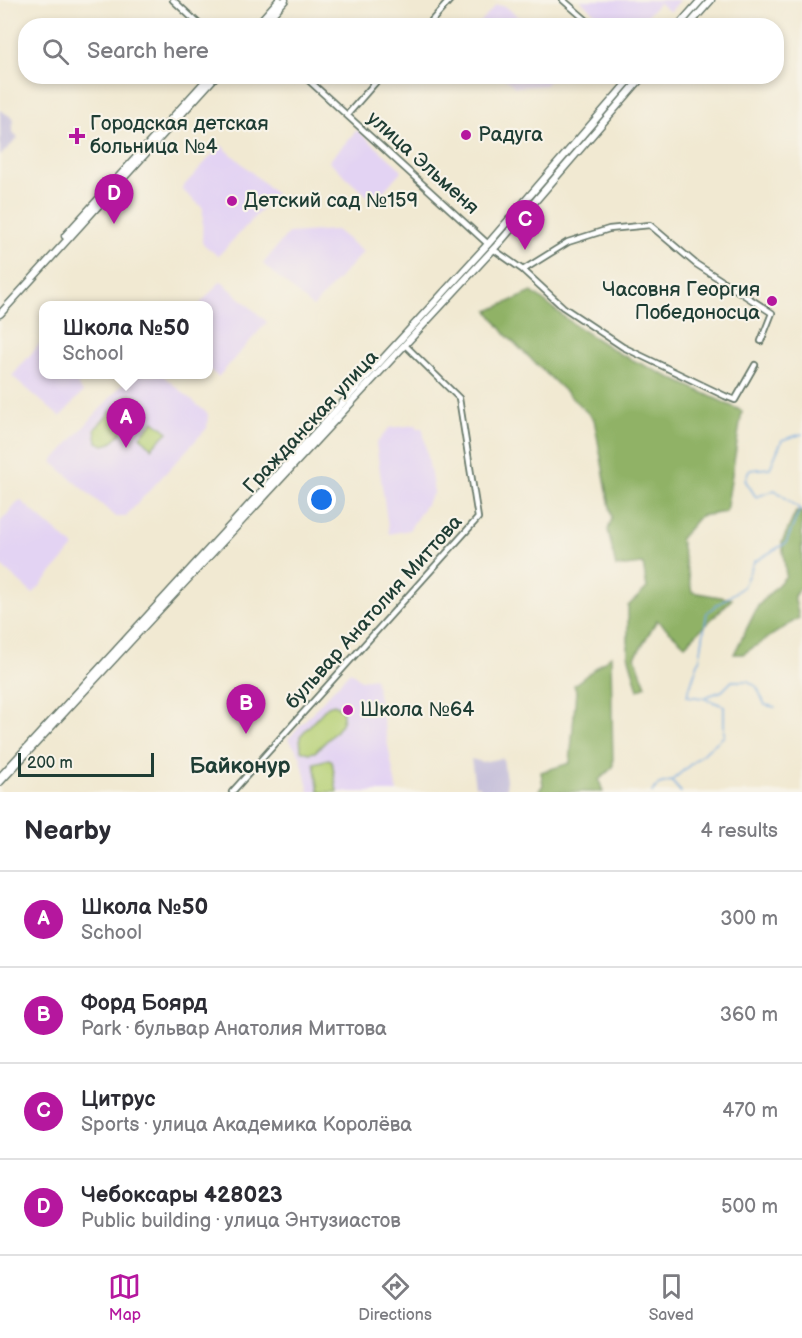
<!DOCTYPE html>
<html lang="en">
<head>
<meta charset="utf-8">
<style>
  body { margin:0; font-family:"Balsamiq Sans",sans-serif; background:#f2f2f3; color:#2b2b33 }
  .scale { position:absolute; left:18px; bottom:15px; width:136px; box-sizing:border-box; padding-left:6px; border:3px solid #1f3d34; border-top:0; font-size:16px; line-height:21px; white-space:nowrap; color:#1f3d34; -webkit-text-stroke:4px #f7f3e8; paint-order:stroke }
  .you { position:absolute; left:322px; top:500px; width:21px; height:21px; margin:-15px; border:4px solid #fff; border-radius:50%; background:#1a73e8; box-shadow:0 0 0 9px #1a73e833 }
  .badge { display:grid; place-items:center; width:39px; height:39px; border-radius:50%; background:#b5179e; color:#fff; font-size:20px; font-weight:700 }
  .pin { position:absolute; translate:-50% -50px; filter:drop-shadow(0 2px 3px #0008) }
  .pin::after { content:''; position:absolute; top:32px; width:21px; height:18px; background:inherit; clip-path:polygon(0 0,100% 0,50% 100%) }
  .popup { position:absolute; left:39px; top:301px; width:174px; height:78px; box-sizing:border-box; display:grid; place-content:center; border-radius:12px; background:#fff; filter:drop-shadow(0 2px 4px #0005); font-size:20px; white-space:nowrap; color:#7c7c81 }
  .popup b { font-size:22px; color:#2b2b33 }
  .popup::after { content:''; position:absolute; left:50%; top:100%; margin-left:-12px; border:12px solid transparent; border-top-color:#fff }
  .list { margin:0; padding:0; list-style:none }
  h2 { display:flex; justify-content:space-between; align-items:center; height:78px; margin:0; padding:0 24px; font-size:26px }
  h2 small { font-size:20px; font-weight:400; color:#7c7c81 }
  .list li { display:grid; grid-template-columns:39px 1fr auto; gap:18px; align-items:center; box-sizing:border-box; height:96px; padding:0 24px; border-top:2px solid #e1e1e2 }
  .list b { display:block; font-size:22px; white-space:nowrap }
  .list p { margin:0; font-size:20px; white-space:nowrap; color:#7c7c81 }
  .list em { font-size:20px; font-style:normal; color:#7c7c81 }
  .icon { flex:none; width:33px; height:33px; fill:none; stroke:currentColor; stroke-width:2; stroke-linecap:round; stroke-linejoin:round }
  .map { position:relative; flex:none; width:802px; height:792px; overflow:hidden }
  .search { position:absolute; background:#fff; box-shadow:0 3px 9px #0003; left:18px; right:18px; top:18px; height:66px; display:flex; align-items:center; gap:15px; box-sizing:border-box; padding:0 21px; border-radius:24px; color:#7c7c81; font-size:22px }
  .sheet { height:462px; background:#fff }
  nav { display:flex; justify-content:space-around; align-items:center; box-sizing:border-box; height:84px; border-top:2px solid #e1e1e2; background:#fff; font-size:16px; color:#7c7c81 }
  nav a { display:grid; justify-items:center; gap:3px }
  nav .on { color:#b5179e }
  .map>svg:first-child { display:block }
  .built { fill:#e3d3f3 }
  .industrial { fill:#c6c0da }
  .green { fill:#b6d075; stroke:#6a8654; stroke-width:1.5 }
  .forest { fill:#90b266; stroke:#58784d; stroke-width:1.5 }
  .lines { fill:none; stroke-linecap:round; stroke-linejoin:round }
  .stream { stroke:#73a9e1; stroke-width:1.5 }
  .minor-casing { stroke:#68796b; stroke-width:8 }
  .major-casing { stroke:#68796b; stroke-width:9 }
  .minor { stroke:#fff; stroke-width:4.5 }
  .major { stroke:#fff; stroke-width:6 }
  .poi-dot { fill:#b5179e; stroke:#f7f3e8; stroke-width:2 }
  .labels { text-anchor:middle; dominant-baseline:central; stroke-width:4.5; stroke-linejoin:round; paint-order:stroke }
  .poi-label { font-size:20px; fill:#1f3d34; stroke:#f7f3e8; text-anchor:start }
  .street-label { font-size:20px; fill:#1f3d34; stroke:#f7f3e8 }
  .quarter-label { font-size:22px; font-weight:bold; fill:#1f3d34; stroke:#f7f3e8 }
</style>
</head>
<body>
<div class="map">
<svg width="802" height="792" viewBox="0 0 802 792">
  <rect width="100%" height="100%" fill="#f7f3e8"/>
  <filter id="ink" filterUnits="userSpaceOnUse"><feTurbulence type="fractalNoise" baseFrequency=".0167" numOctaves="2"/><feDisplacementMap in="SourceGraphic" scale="12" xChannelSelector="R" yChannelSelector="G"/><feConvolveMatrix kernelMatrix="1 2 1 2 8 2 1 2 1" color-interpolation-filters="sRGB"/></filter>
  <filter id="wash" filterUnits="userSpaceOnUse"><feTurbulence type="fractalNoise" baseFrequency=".008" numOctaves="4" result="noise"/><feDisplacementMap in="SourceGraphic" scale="24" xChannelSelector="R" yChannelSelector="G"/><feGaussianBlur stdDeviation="1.35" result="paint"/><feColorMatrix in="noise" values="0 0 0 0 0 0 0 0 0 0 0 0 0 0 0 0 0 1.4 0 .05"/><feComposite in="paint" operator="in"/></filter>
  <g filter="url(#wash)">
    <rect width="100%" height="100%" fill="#f1e9d2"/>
    <path class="built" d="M 580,0 L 680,0 L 670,12 L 659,3 L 638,25 L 610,26 Z
      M 496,5 L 505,6 L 529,25 L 478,25 Z
      M 503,77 L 553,77 L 545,85 L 515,87 Z
      M 357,130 L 402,170 L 374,202 L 329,161 Z
      M 221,145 L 276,194 L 218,256 L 202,243 L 203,208 L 181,189 Z
      M 336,230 L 363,252 L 313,307 L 263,264 L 288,233 Z
      M 221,281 L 267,322 L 218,377 L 209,369 L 208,306 L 199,305 Z
      M 43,340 L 44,374 L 85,375 L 77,384 L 83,392 L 60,417 L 12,376 Z
      M 131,375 L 162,375 L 208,414 L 207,428 L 125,517 L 116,517 L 52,462 Z
      M 417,425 L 417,428 L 422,428 L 423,430 L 434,492 L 409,530 L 389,534 L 376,444 L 389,428 Z
      M 20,500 L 74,547 L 33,594 L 0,565 L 0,522 Z
      M 350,671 L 361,680 L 375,678 L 397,792 L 309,792 L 300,755 L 288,739 Z"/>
    <path class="industrial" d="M 0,110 L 13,118 L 13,132 L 18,138 L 0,156 Z
      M 503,758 L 507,788 L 501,792 L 480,792 L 480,786 L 475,786 L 471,759 L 482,762 Z"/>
    <path class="green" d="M 131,395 L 138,397 L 143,404 L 141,412 L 111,443 L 104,445 L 97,442 L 95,429 L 125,396 Z
      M 154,421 L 168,432 L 151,448 L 140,436 Z
      M 334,704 C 359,717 326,740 315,752 L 309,753 L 301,750 L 300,736 L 328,706 Z
      M 329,759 L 332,761 L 337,792 L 319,792 L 314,763 Z"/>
    <path class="forest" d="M 532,292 L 576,326 L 620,354 L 742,411 L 726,512 L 700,516 L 680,539 L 692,592 L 732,599 L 685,645 L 657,620 L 635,657 L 646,686 L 638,690 L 628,654 L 628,606 L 647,588 L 643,564 L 616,567 L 608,530 L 612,518 L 594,419 L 506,335 L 488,311 Z
      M 796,512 L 802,512 L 802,585 L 794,596 L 799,618 L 743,654 L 734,654 L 758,606 L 786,576 L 782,542 Z
      M 611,656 L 613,767 L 599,780 L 603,792 L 538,792 L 543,785 L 541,772 L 570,763 L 576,691 L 574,685 Z"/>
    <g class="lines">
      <path class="stream" d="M 705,697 L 722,691 L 732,681 L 748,681 L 757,687 L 765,705 L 775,707
        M 672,782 L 681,792
        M 652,792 L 659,784 L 671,781 L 724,736 L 724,706 L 703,698 L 687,696 L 700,657 L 707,612 L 743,587 L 754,562 L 786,543 L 800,509 L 775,490 L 756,497 L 745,480 L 749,470 L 770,468 L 782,440 L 802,434"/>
    </g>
  </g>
  <g filter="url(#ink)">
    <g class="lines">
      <defs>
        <path id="minor" d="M 173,0 L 201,26
          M 563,0 L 593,26
          M 427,26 L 450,0
          M 304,76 L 488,244
          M 347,115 L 381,76
          M 493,249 L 523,270 L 563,307 L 623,347 L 725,396 L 735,400 L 755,365
          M 523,270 L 568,242 L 609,229 L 650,225 L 696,264 L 772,313 L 761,341
          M 232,792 L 478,518 L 459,398 L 405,345"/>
        <path id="major" d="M 256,26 L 279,0
          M 262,26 L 285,0
          M 678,26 L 701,0
          M 688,26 L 711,0
          M 65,236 L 210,76
          M 0,314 L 216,76
          M 0,777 L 488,244 L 633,76
          M 0,782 L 500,242 L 643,76"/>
      </defs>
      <use href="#minor" class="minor-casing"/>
      <use href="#major" class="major-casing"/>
      <use href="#minor" class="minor"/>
      <use href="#major" class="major"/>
    </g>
  </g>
  <g class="poi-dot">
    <circle cx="466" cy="135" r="6"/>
    <path d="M74 127h6v6h6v6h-6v6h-6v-6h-6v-6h6z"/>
    <circle cx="232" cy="201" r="6"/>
    <circle cx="772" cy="301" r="6"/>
    <circle cx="348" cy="710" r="6"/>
  </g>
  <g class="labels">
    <g class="poi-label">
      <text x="90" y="124">Городская детская<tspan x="90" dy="23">больница №4</tspan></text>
      <text x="478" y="135">Радуга</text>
      <text x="244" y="201">Детский сад №159</text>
      <text x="760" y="290" text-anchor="end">Часовня Георгия<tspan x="760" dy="23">Победоносца</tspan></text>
      <text x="360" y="710">Школа №64</text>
    </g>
    <g class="street-label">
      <text transform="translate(423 163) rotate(42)">улица Эльменя</text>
      <text transform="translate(311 422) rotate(-47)">Гражданская улица</text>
      <text transform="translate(374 612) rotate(-48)">бульвар Анатолия Миттова</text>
    </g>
    <g class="quarter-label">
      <text x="240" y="766">Байконур</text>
    </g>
  </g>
</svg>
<div class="scale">200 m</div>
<div class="you"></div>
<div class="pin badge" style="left:126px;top:448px">A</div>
<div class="popup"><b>Школа №50</b>School</div>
<div class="pin badge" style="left:246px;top:734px">B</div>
<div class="pin badge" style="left:525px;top:250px">C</div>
<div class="pin badge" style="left:114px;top:224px">D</div>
<div class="search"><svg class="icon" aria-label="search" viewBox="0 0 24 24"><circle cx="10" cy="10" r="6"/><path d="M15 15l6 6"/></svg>Search here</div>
</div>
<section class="sheet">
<h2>Nearby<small>4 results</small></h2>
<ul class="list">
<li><span class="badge">A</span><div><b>Школа №50</b><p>School</p></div><em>300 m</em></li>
<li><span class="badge">B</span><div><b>Форд Боярд</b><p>Park · бульвар Анатолия Миттова</p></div><em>360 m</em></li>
<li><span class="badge">C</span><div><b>Цитрус</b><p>Sports · улица Академика Королёва</p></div><em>470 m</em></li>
<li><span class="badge">D</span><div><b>Чебоксары 428023</b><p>Public building · улица Энтузиастов</p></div><em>500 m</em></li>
</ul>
</section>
<nav>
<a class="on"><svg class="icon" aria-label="map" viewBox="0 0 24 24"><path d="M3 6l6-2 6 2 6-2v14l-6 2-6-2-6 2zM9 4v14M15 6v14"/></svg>Map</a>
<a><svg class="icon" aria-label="directions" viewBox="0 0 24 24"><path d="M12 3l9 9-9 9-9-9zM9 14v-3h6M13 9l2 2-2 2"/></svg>Directions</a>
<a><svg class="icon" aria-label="saved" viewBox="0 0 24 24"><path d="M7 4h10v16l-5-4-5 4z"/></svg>Saved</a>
</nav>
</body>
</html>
